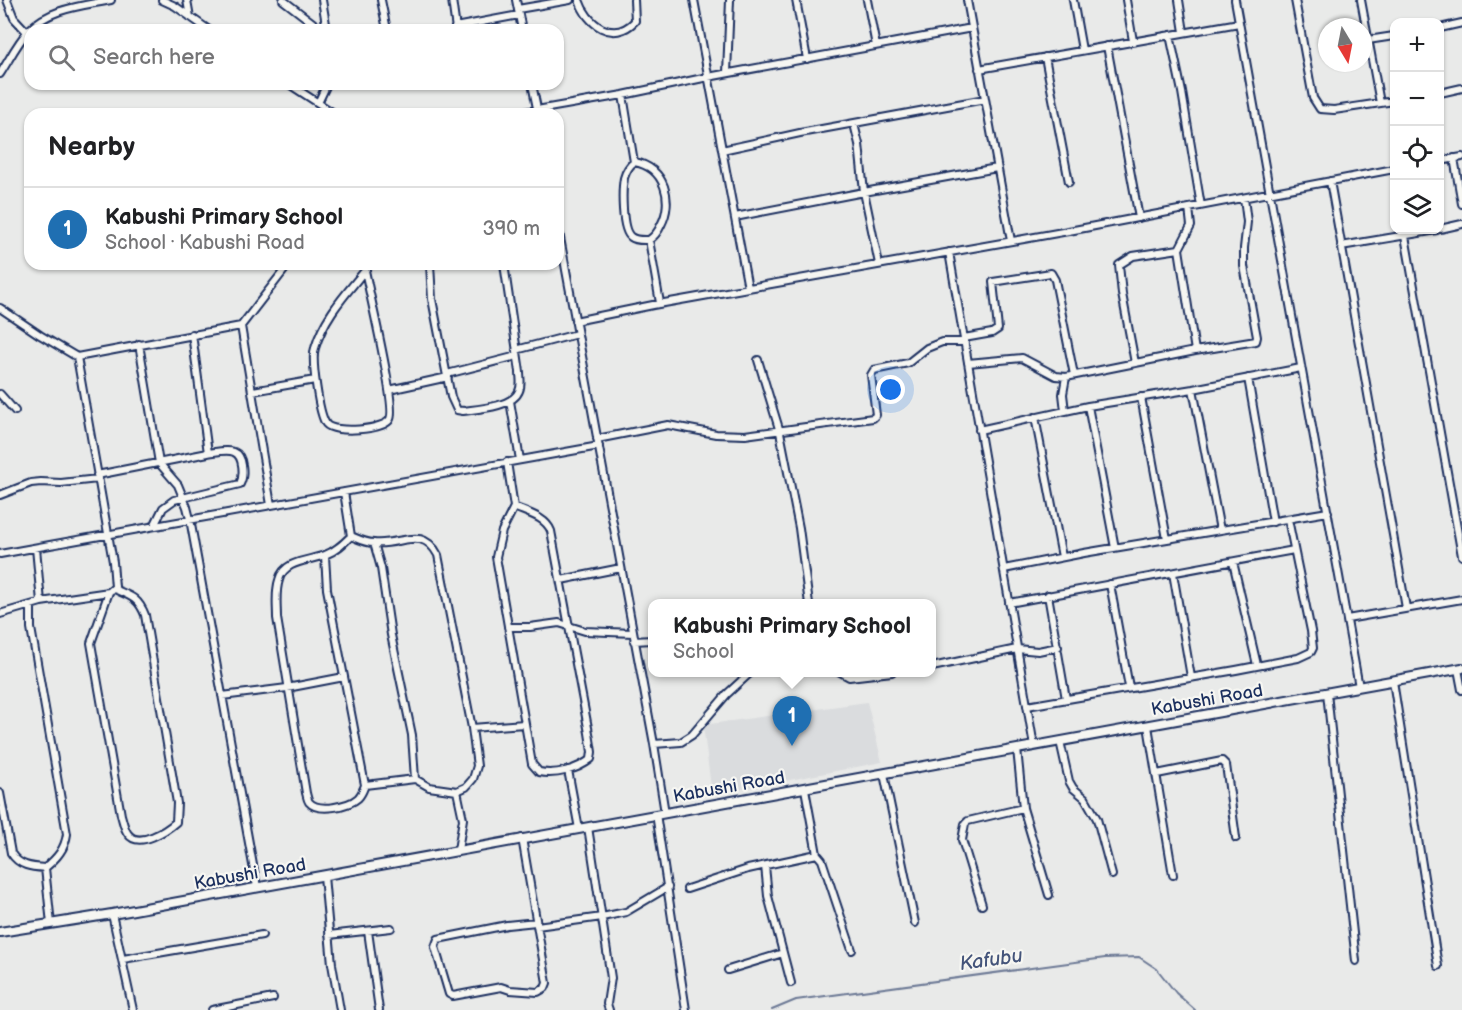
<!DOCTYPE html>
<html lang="en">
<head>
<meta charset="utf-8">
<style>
  body { margin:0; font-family:"Balsamiq Sans",sans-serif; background:#f2f2f2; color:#202124 }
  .controls { position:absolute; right:18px; top:18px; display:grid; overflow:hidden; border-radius:12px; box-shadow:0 2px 4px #0004 }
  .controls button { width:54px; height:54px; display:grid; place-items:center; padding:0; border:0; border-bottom:2px solid #e0e0e0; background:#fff; color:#202124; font:30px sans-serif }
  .compass { position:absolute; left:1318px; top:18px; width:54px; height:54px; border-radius:50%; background:#fff; box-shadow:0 2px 4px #0004; rotate:170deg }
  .you { position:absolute; left:891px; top:390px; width:21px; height:21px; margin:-15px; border:4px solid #fff; border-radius:50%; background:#1a73e8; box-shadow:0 0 0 9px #1a73e833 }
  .badge { display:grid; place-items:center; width:39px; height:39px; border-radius:50%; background:#1f6fb2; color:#fff; font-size:20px; font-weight:700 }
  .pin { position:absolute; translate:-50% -50px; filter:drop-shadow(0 2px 3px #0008) }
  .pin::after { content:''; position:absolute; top:32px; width:21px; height:18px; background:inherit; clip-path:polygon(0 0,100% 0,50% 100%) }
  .popup { position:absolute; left:648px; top:599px; width:288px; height:78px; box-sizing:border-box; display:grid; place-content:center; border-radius:12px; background:#fff; filter:drop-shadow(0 2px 4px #0005); font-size:20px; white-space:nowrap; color:#757577 }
  .popup b { font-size:22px; color:#202124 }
  .popup::after { content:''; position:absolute; left:50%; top:100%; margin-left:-12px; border:12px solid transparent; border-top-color:#fff }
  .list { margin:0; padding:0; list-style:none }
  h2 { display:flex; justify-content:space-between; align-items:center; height:78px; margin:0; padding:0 24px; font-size:26px }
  h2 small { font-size:20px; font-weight:400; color:#757577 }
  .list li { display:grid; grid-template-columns:39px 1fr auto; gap:18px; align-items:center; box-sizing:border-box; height:84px; padding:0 24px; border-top:2px solid #e0e0e0 }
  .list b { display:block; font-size:22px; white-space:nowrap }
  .list p { margin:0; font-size:20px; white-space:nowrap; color:#757577 }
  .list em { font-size:20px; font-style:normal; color:#757577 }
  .icon { flex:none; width:33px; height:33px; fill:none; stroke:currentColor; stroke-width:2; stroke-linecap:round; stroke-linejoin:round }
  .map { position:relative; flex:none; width:1462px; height:1010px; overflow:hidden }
  .search { position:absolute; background:#fff; box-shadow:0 2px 4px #0004; left:24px; top:24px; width:540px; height:66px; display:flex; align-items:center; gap:15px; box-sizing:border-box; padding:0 21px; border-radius:18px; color:#757577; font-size:22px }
  .panel { position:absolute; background:#fff; box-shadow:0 2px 4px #0004; left:24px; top:108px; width:540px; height:162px; border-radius:18px }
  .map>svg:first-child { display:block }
  .built { fill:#dadcde }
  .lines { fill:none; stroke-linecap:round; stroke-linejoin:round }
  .stream { stroke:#6c7995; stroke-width:2 }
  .minor-casing { stroke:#1b2f5e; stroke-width:10 }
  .major-casing { stroke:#1b2f5e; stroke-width:12 }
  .minor { stroke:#f6f6f2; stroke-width:6 }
  .major { stroke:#f6f6f2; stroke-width:8 }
  .labels { text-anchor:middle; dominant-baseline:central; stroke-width:4.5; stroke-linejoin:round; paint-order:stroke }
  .street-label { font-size:18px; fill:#1b2f5e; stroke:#f6f6f2 }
  .water-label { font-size:20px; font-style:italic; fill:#44547a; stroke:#f6f6f2 }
</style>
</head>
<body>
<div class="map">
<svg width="1462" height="1010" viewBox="0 0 1462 1010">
  <rect width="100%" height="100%" fill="#e9eae9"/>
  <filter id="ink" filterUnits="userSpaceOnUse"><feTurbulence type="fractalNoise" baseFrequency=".0167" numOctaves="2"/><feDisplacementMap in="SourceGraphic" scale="12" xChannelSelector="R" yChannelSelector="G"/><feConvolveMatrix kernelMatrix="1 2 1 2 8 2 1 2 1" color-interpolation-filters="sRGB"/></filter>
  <g filter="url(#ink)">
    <path class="built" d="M 867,702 L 882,762 L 712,795 L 703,725 Z"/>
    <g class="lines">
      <path class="stream" d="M 772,1010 L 796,1000 L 1105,958 L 1139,957 L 1157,969 L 1176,993 L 1195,1010"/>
      <defs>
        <path id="minor" d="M 7,0 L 14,18 L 27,32
          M 162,0 L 175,6 L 209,30
          M 187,0 L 190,17
          M 283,0 L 322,30
          M 322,0 L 327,30
          M 381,0 L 387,30
          M 452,0 L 456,29
          M 516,0 L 522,30
          M 579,0 C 587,24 613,44 635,21 L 634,0
          M 694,0 L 748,288
          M 796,0 L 807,59
          M 867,0 L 876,46
          M 967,0 L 1011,241
          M 1073,0 L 1082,50
          M 1126,0 L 1133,41
          M 1179,0 L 1184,32
          M 1235,0 L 1359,687
          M 1295,0 L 1313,98 L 1320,109 L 1334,110 L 1394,101
          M 1361,0 L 1380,103
          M 518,9 L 570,0
          M 455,27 L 519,15
          M 1440,28 L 1462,23
          M 1170,35 L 1182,92 L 1201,206
          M 1368,40 L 1394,36
          M 1107,46 L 1139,218
          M 1045,57 L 1069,182
          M 979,69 L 1239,23
          M 727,73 L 730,0
          M 0,74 C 9,60 17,43 29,30 C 50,8 82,6 111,0
          M 289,84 L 335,114
          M 532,84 L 538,113
          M 1440,93 L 1462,88
          M 623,95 L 634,162
          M 318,103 L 327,84
          M 514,114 L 623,95 L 708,77 L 972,28
          M 854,124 L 859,144 L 864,192 L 879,264
          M 722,150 L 800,133 L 985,99
          M 1454,158 L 1462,204
          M 1440,161 L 1462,157
          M 634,162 C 665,167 674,201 661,225 C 658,232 655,236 649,240 C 643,240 636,241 631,237 C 621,230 622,189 624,178 C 626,171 629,166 634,162 Z
          M 1330,181 L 1406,608
          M 1189,208 L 1191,226 L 1179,249 L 1195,351
          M 735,217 L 864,192 L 997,168
          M 558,227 L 654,744 L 665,813
          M 1440,229 L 1462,224
          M 1405,236 L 1462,556
          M 649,240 L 660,303
          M 1341,246 L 1437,230
          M 949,252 L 1034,746
          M 430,264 L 432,299 L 451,397 L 457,410 L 463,411 C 478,409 513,407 519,391 C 522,385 520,378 520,372 L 504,264
          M 365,270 C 369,292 397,407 390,419 C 385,430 334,434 326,424 C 319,414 311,360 315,348 C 325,314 349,291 370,264
          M 0,308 L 40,335 L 77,357 L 241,326 L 289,264
          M 575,321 L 653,305 L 1074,230 L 1394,169
          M 241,326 L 271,505
          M 964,338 L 992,333 L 998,329 L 993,282 L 1051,273 L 1055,280 L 1074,375
          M 139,344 L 159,463 L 178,485 L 187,507 L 190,519 L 257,887
          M 516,350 L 577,334
          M 758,360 L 780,432 L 799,528 L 809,604
          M 968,363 L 1022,358 L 1056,376 L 1066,377 L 1195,351 L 1256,341 L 1257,337 L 1244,266 L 1244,248 L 1247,222 L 1244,198
          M 1135,363 L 1122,294 L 1119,265 L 1133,256 L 1179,249
          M 447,374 L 517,356
          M 1248,378 L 1273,522
          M 1193,389 L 1220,530
          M 389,390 L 448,377
          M 253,391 L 315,380
          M 0,394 L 15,411
          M 1141,397 L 1167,539
          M 510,401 L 520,460
          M 1088,406 L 1115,548
          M 1065,411 L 1063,394 L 1066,377
          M 1035,417 L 1062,557
          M 979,430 L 1088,406 L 1193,389 L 1301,368
          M 597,439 L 668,425 L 716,434 L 745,435 L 873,418 L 876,415 L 871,375 L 874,370 L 908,363 L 927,348 L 942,342 L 965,342
          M 507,462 L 514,507 L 502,531 L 496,557 L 532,764 L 539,772 C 556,775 577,770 591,759 L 592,752 L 589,733 L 551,531 C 546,517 527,513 514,507
          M 97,475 L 208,453 L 192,334
          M 344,492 L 351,536 C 358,539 366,543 374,543 C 401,546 422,525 438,555 L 472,728 L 477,766 L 473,779 L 466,787 L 457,791 L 429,787 L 415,779 L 365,785
          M 0,495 L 31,483 L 41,482 L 61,483 L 98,479
          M 154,526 L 163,508 L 174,500 L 240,484 C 244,476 244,456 234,452 C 227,449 216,452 208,453
          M 374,543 L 381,568 L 391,635 L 412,735 L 415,779
          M 36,548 L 41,602
          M 0,554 L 599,446
          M 325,556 L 327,589 L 365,785 C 363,790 362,794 358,798 C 349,806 318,813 309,802 C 307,799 307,796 306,793 L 277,618 C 277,606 275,592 279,580 C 284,560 309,561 325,555 C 336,551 344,543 351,536
          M 1233,562 L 1257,665
          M 1004,569 L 1084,553 L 1328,512
          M 1173,573 L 1191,677
          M 561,580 L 621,568
          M 1110,584 L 1129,687
          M 109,592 L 91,643 L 121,815 C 123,821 124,829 128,834 C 139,849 167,830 176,822 L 177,803 L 145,615 C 138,597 130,596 114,589
          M 1048,595 L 1066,699
          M 1009,603 L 1294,550
          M 0,614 L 41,602 L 109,592 L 115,587 L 113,562 L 77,357
          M 1347,619 L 1462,599
          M 508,627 L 530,627 L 559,623 L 585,631 L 633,633
          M 634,641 L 652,640
          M 932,667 L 1017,649 L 1038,651 L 1058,647
          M 1458,669 L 1462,690
          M 840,672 L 849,677 L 892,672
          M 1393,681 L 1438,966
          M 1327,693 L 1356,961
          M 222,696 L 287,688 L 344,677
          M 1027,706 L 1236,670 L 1298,658 L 1311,652 L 1313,648 L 1311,631 L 1288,519
          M 1148,726 L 1173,875
          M 472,728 L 524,724
          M 1060,741 L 1069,781 L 1073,788 L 1085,798 L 1097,819 L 1112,875
          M 654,744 L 681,742 L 692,735 L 727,694 L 751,672
          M 1017,749 L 1023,808 L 1049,895
          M 568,770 L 579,829
          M 884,774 L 915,923
          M 1157,774 L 1222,761 L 1226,765 L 1236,838
          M 805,789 L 817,854 L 822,860 L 852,950
          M 457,791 L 463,819 L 458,850
          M 0,793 L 11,853 C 19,866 31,867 45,868 C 57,858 65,849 67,834 L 31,628 L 31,605
          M 656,814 L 686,1010
          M 588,827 L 611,978 L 607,1004 L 609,1010
          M 522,838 L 547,983 L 545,988 L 538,992 L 510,990 L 501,987 L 453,996 L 449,994 L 435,947 L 438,939 L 507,925 L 536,922
          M 765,866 L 768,896 L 791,983
          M 45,868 L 51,924
          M 324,876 L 332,964 L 340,1010
          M 687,889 L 748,869 L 817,854
          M 982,905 L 962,840 L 965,824 L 968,821 L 1023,808
          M 112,914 L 133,1010
          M 537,926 L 602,917 L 626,912 L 668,887
          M 368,931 L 379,1010
          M 329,935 L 391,928
          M 123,959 L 262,935
          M 728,970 L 783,953
          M 212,1010 L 273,998"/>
        <path id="major" d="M 0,932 L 112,914 L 1462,668"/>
      </defs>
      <use href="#minor" class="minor-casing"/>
      <use href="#major" class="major-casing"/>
      <use href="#minor" class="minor"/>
      <use href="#major" class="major"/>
    </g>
  </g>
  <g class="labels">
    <g class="street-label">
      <text transform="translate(1207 700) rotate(-10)">Kabushi Road</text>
      <text transform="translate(729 787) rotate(-10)">Kabushi Road</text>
      <text transform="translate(250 874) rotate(-10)">Kabushi Road</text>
    </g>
    <g class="water-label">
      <text transform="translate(991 960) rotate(-8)">Kafubu</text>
    </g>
  </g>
</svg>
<div class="controls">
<button>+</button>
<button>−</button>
<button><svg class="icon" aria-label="locate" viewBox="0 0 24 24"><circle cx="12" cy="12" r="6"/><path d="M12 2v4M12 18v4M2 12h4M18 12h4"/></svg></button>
<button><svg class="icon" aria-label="layers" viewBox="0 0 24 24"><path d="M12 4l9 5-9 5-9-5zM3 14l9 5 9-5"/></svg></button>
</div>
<svg class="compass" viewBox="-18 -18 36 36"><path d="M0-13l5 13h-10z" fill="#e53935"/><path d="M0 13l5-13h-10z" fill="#757577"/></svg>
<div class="you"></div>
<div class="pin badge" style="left:792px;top:746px">1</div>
<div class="popup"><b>Kabushi Primary School</b>School</div>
<div class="search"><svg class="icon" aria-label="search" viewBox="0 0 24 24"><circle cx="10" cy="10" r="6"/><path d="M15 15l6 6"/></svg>Search here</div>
<section class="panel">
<h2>Nearby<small></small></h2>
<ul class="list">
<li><span class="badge">1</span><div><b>Kabushi Primary School</b><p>School · Kabushi Road</p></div><em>390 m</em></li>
</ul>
</section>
</div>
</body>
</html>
